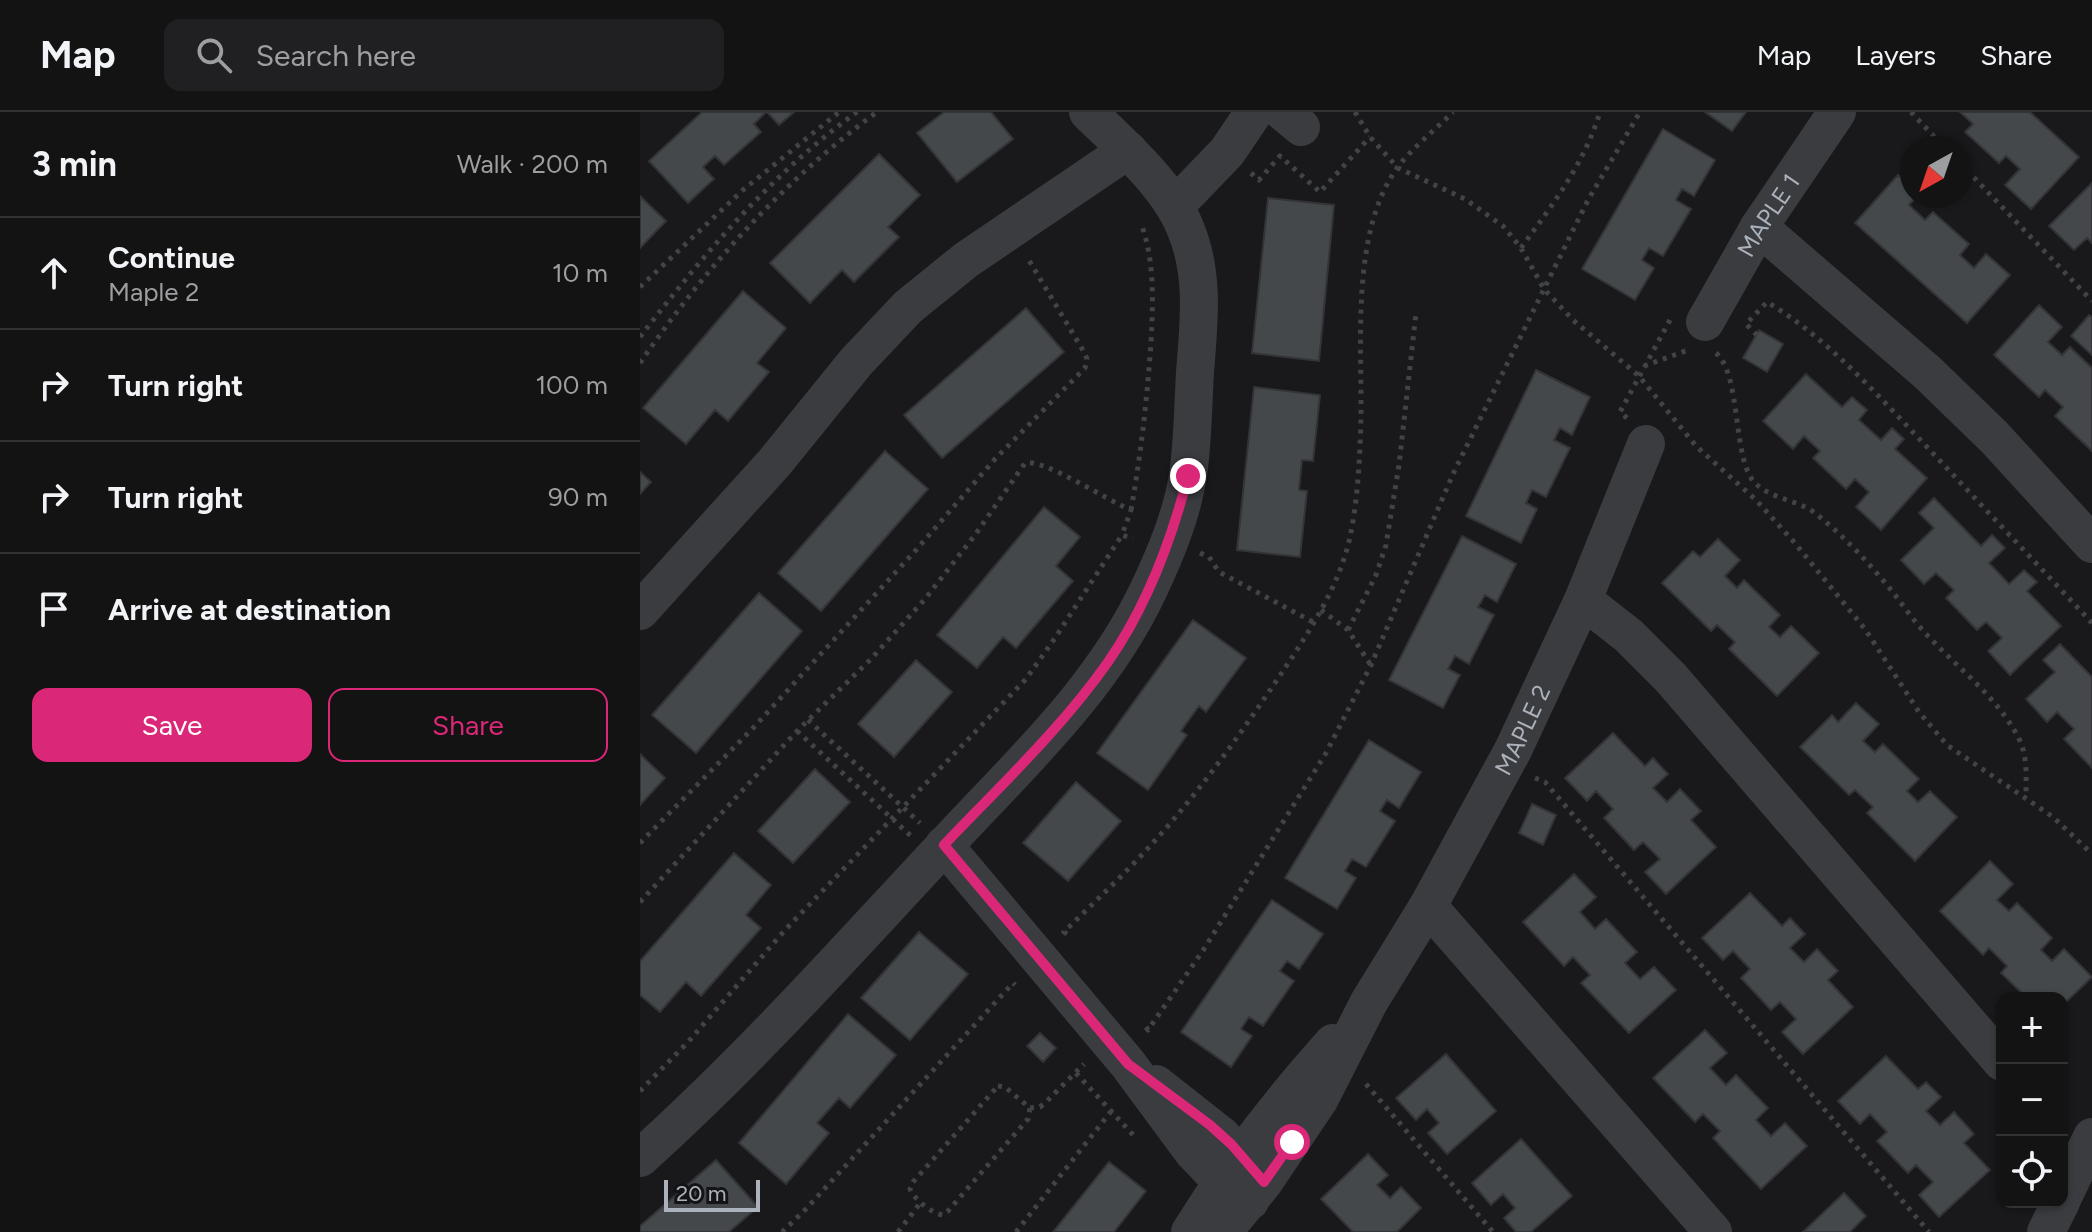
<!DOCTYPE html>
<html lang="en">
<head>
<meta charset="utf-8">
<style>
  body { margin:0; font-family:Figtree,sans-serif; background:#202022; color:#f1f3f6 }
  .controls { position:absolute; right:24px; bottom:24px; display:grid; overflow:hidden; border-radius:16px; box-shadow:0 2px 6px #0004 }
  .controls button { width:72px; height:72px; display:grid; place-items:center; padding:0; border:0; border-bottom:2px solid #323234; background:#131314; color:#f1f3f6; font:40px sans-serif }
  .compass { position:absolute; left:1260px; top:24px; width:72px; height:72px; border-radius:50%; background:#131314; box-shadow:0 2px 6px #0004; rotate:220deg }
  .scale { position:absolute; left:24px; bottom:20px; width:96px; box-sizing:border-box; padding-left:8px; border:4px solid #abb2bb; border-top:0; font-size:22px; line-height:28px; white-space:nowrap; color:#abb2bb; -webkit-text-stroke:6px #141416; paint-order:stroke }
  .stop { position:absolute; width:24px; height:24px; margin:-18px; border:6px solid #db2777; border-radius:50%; background:#fff }
  .stop.end { background:#db2777; border-color:#fff; box-shadow:0 2px 8px #0008 }
  .list { margin:0; padding:0; list-style:none }
  h2 { display:flex; justify-content:space-between; align-items:center; height:104px; margin:0; padding:0 32px; font-size:34px }
  h2 small { font-size:26px; font-weight:400; color:#9d9ea0 }
  .list li { display:grid; grid-template-columns:52px 1fr auto; gap:24px; align-items:center; box-sizing:border-box; height:112px; padding:0 32px; border-top:2px solid #323234 }
  .list b { display:block; font-size:30px; white-space:nowrap }
  .list p { margin:0; font-size:26px; white-space:nowrap; color:#9d9ea0 }
  .list em { font-size:26px; font-style:normal; color:#9d9ea0 }
  .actions { display:flex; gap:16px; padding:24px 32px }
  .actions a { flex:1; padding:18px 0; border:2px solid #db2777; border-radius:16px; text-align:center; font-size:28px; color:#db2777 }
  .actions .main { background:#db2777; color:#fff }
  .icon { flex:none; width:44px; height:44px; fill:none; stroke:currentColor; stroke-width:2; stroke-linecap:round; stroke-linejoin:round }
  .map { position:relative; flex:none; width:1452px; height:1120px; overflow:hidden }
  header { display:flex; align-items:center; gap:48px; box-sizing:border-box; height:112px; padding:0 40px; background:#131314; border-bottom:2px solid #323234 }
  header strong { font-size:38px }
  nav { display:flex; gap:44px; margin-inline-start:auto; font-size:28px }
  .search { width:560px; height:72px; background:#202022; display:flex; align-items:center; gap:20px; box-sizing:border-box; padding:0 28px; border-radius:16px; color:#9d9ea0; font-size:30px }
  main { display:flex }
  aside { flex:1; background:#131314 }
  .map>svg:first-child { display:block }
  .building { fill:#45484b; stroke:#333437; stroke-width:2 }
  .lines { fill:none; stroke-linecap:round; stroke-linejoin:round }
  .path { stroke:#404347; stroke-width:5; stroke-dasharray:4 6; stroke-linecap:butt }
  .minor { stroke:#3a3c40; stroke-width:38 }
  .route { stroke:#db2777; stroke-width:10 }
  .labels { text-anchor:middle; dominant-baseline:central; stroke-width:8; stroke-linejoin:round; paint-order:stroke }
  .street-label { font-size:24px; fill:#abb2bb; stroke:#141416 }
</style>
</head>
<body>
<header>
<strong>Map</strong>
<div class="search"><svg class="icon" aria-label="search" viewBox="0 0 24 24"><circle cx="10" cy="10" r="6"/><path d="M15 15l6 6"/></svg>Search here</div>
<nav><a>Map</a><a>Layers</a><a>Share</a></nav>
</header>
<main>
<aside>
<h2>3 min<small>Walk · 200 m</small></h2>
<ul class="list">
<li><svg class="icon" aria-label="ahead" viewBox="0 0 24 24"><path d="M12 20V5M6 11l6-6 6 6"/></svg><div><b>Continue</b><p>Maple 2</p></div><em>10 m</em></li>
<li><svg class="icon" aria-label="right" viewBox="0 0 24 24"><path d="M7 20v-9h11M14 6l5 5-5 5"/></svg><div><b>Turn right</b></div><em>100 m</em></li>
<li><svg class="icon" aria-label="right" viewBox="0 0 24 24"><path d="M7 20v-9h11M14 6l5 5-5 5"/></svg><div><b>Turn right</b></div><em>90 m</em></li>
<li><svg class="icon" aria-label="arrive" viewBox="0 0 24 24"><path d="M6 21V4h12l-3 4 3 4H6"/></svg><div><b>Arrive at destination</b></div></li>
</ul>
<div class="actions"><a class="main">Save</a><a>Share</a></div>
</aside>
<div class="map">
<svg width="1452" height="1120" viewBox="0 0 1452 1120">
  <rect width="100%" height="100%" fill="#19191b"/>
  <path class="building" d="M 62,0 L 126,0 L 114,12 L 121,20 L 84,53 L 75,44 L 63,55 L 74,67 L 48,91 L 9,49 Z
    M 127,0 L 154,0 L 139,13 Z
    M 304,0 L 351,0 L 373,27 L 317,70 L 277,21 Z
    M 1065,0 L 1106,0 L 1092,19 Z
    M 1320,0 L 1390,0 L 1439,45 L 1391,97 L 1365,73 L 1380,57 L 1366,44 L 1359,51 L 1325,20 L 1333,12 Z
    M 1023,17 L 1075,48 L 1054,84 L 1042,77 L 1036,88 L 1051,97 L 1023,144 L 1009,136 L 1002,148 L 1014,156 L 995,188 L 942,157 Z
    M 239,42 L 280,83 L 248,115 L 259,125 L 214,170 L 202,158 L 170,191 L 130,151 Z
    M 1258,63 L 1272,75 L 1272,84 L 1277,84 L 1269,93 L 1285,108 L 1293,100 L 1329,132 L 1320,143 L 1334,156 L 1346,142 L 1370,163 L 1327,211 L 1215,111 Z
    M 1452,71 L 1452,131 L 1447,126 L 1434,138 L 1409,114 Z
    M 0,84 L 26,109 L 0,136 Z
    M 628,86 L 694,93 L 679,249 L 612,241 Z
    M 103,179 L 146,216 L 117,251 L 129,260 L 88,309 L 75,298 L 46,332 L 3,296 Z
    M 1399,193 L 1422,215 L 1408,230 L 1422,243 L 1430,235 L 1452,256 L 1452,339 L 1415,304 L 1423,295 L 1405,278 L 1399,285 L 1354,243 Z
    M 386,196 L 424,240 L 302,346 L 264,303 Z
    M 1449,203 L 1452,205 L 1452,243 L 1431,224 Z
    M 1119,218 L 1143,232 L 1127,260 L 1103,246 Z
    M 896,258 L 950,285 L 932,323 L 920,316 L 914,328 L 930,336 L 906,385 L 892,378 L 886,391 L 897,397 L 881,431 L 826,404 Z
    M 1166,262 L 1202,295 L 1212,285 L 1227,298 L 1219,308 L 1241,328 L 1252,316 L 1264,327 L 1255,337 L 1287,366 L 1241,418 L 1216,395 L 1229,380 L 1215,367 L 1206,377 L 1173,346 L 1180,339 L 1164,324 L 1153,337 L 1123,309 Z
    M 614,275 L 680,283 L 673,349 L 662,348 L 659,378 L 667,379 L 660,445 L 597,438 Z
    M 245,339 L 288,377 L 181,499 L 138,461 Z
    M 0,360 L 11,370 L 0,382 Z
    M 1294,386 L 1341,434 L 1352,423 L 1365,436 L 1349,451 L 1369,472 L 1384,458 L 1397,470 L 1387,479 L 1421,514 L 1370,563 L 1348,539 L 1362,526 L 1346,510 L 1337,518 L 1306,486 L 1314,478 L 1296,461 L 1284,472 L 1261,448 L 1294,416 L 1279,401 Z
    M 404,395 L 440,425 L 416,454 L 433,469 L 376,536 L 363,525 L 337,556 L 297,523 Z
    M 822,424 L 876,452 L 857,490 L 845,483 L 838,495 L 854,503 L 829,552 L 815,544 L 808,557 L 820,563 L 803,596 L 749,568 Z
    M 1078,427 L 1100,448 L 1085,464 L 1097,476 L 1104,468 L 1140,503 L 1129,515 L 1140,525 L 1151,514 L 1179,541 L 1137,584 L 1089,537 L 1095,530 L 1077,513 L 1071,519 L 1022,471 L 1053,439 L 1060,445 Z
    M 119,481 L 162,519 L 56,641 L 12,603 Z
    M 553,508 L 606,546 L 566,600 L 559,594 L 541,619 L 547,623 L 508,678 L 457,641 Z
    M 1420,532 L 1452,565 L 1452,656 L 1424,627 L 1434,617 L 1417,600 L 1407,610 L 1386,587 L 1415,560 L 1403,548 Z
    M 276,548 L 312,580 L 254,645 L 218,612 Z
    M 1216,591 L 1239,612 L 1223,629 L 1235,640 L 1243,632 L 1279,667 L 1267,679 L 1278,690 L 1290,679 L 1317,705 L 1275,749 L 1227,701 L 1233,695 L 1215,678 L 1209,683 L 1160,635 L 1192,603 L 1198,610 Z
    M 973,621 L 1005,654 L 1013,646 L 1028,662 L 1013,676 L 1027,690 L 1040,677 L 1061,699 L 1051,708 L 1076,735 L 1026,782 L 1005,760 L 1020,747 L 1003,730 L 994,738 L 964,706 L 973,697 L 956,679 L 947,689 L 925,666 Z
    M 729,628 L 781,660 L 759,696 L 747,688 L 740,699 L 755,709 L 726,755 L 712,747 L 705,759 L 716,766 L 697,797 L 645,766 Z
    M 0,642 L 25,666 L 0,693 Z
    M 175,657 L 210,690 L 153,751 L 118,719 Z
    M 436,670 L 481,709 L 428,769 L 383,731 Z
    M 892,692 L 916,703 L 903,733 L 879,721 Z
    M 94,741 L 131,773 L 106,803 L 121,816 L 61,884 L 46,870 L 20,900 L 0,883 L 0,849 Z
    M 1350,749 L 1373,772 L 1357,788 L 1369,799 L 1377,791 L 1412,826 L 1401,838 L 1412,849 L 1424,837 L 1452,865 L 1422,894 L 1422,886 L 1387,886 L 1361,861 L 1367,854 L 1349,836 L 1343,843 L 1300,799 Z
    M 934,762 L 956,785 L 940,800 L 955,817 L 966,807 L 997,840 L 985,851 L 1000,867 L 1014,855 L 1036,878 L 989,921 L 941,871 L 950,863 L 933,845 L 924,854 L 883,810 Z
    M 1110,781 L 1142,814 L 1150,806 L 1165,822 L 1150,836 L 1164,850 L 1177,837 L 1198,859 L 1188,868 L 1213,895 L 1163,942 L 1142,920 L 1156,907 L 1140,890 L 1131,898 L 1101,866 L 1110,857 L 1093,839 L 1083,848 L 1062,826 Z
    M 632,788 L 683,822 L 659,857 L 647,849 L 640,859 L 654,869 L 623,914 L 609,905 L 601,917 L 612,924 L 591,955 L 541,920 Z
    M 279,820 L 328,862 L 270,928 L 221,886 Z
    M 208,902 L 256,943 L 210,996 L 199,986 L 177,1011 L 189,1021 L 146,1072 L 99,1031 Z
    M 1065,918 L 1087,941 L 1070,956 L 1086,973 L 1096,963 L 1128,996 L 1116,1008 L 1131,1024 L 1145,1011 L 1167,1034 L 1121,1077 L 1073,1026 L 1080,1019 L 1063,1002 L 1055,1010 L 1013,966 Z
    M 400,921 L 416,936 L 403,950 L 387,934 Z
    M 806,942 L 856,999 L 807,1042 L 788,1021 L 799,1011 L 787,997 L 776,1008 L 756,986 Z
    M 1246,944 L 1278,977 L 1286,970 L 1301,985 L 1286,999 L 1300,1013 L 1314,1000 L 1334,1022 L 1324,1031 L 1350,1058 L 1299,1105 L 1279,1083 L 1293,1070 L 1276,1053 L 1268,1061 L 1237,1029 L 1247,1020 L 1230,1002 L 1220,1012 L 1198,989 Z
    M 881,1027 L 932,1084 L 891,1120 L 876,1120 L 864,1106 L 875,1096 L 863,1082 L 851,1093 L 832,1071 Z
    M 728,1042 L 748,1063 L 737,1073 L 750,1086 L 761,1075 L 781,1096 L 757,1120 L 713,1120 L 681,1087 Z
    M 76,1048 L 118,1095 L 89,1120 L 0,1120 L 0,1114 Z
    M 469,1050 L 506,1079 L 474,1120 L 413,1120 Z
    M 1204,1081 L 1226,1104 L 1210,1120 L 1163,1120 Z"/>
  <g class="lines">
    <path class="path" d="M 715,0 L 730,25 L 758,56 L 825,87 L 863,114 L 881,136 L 904,177 L 933,208 L 999,264 L 1056,334 L 1116,388 L 1154,430 L 1225,517 L 1279,600 L 1307,633 L 1413,705 L 1452,742
      M 1271,0 L 1305,36
      M 1320,51 L 1452,189
      M 611,61 L 619,68 L 640,44 L 680,80 L 730,25
      M 881,136 C 913,92 944,52 960,0
      M 0,175 L 103,78 L 199,0
      M 1117,223 L 1106,212 L 1127,190 C 1189,227 1239,285 1289,337 C 1343,395 1398,453 1452,511
      M 0,225 C 64,142 131,62 217,0
      M 1076,241 C 1102,263 1092,351 1116,372 C 1132,387 1158,388 1175,401 C 1204,424 1229,451 1252,479 C 1264,495 1276,512 1290,526 C 1320,558 1357,585 1378,625 C 1388,643 1386,665 1386,684
      M 0,251 C 66,155 143,69 237,0
      M 1004,254 L 1048,238
      M 987,306 L 980,300 L 1030,208
      M 491,398 C 501,342 507,287 511,231 C 513,191 515,152 502,114
      M 560,441 L 569,445 L 579,460 L 673,510
      M 681,498 L 708,518 L 730,552
      M 708,518 L 736,463 L 746,433 L 759,353 L 776,201
      M 168,608 L 280,711
      M 157,619 L 271,724
      M 895,666 L 905,670 L 1289,1120
      M 0,731 L 114,615 L 276,438 L 355,347 L 445,256 L 447,247 L 444,240 L 387,145
      M 0,790 L 157,619 L 231,547 L 285,487 L 335,423 L 385,351 C 403,346 468,389 491,398 L 482,423 L 493,427
      M 427,822 L 424,820 C 453,791 483,764 510,734 C 558,682 599,624 639,565 C 667,523 699,476 710,425 C 718,387 720,344 721,305 C 722,229 711,121 757,56 C 772,36 795,18 813,0
      M 506,915 L 508,918 L 564,837 L 686,641 L 731,553 L 813,362 L 904,177 L 948,88 L 1000,0
      M 436,961 L 495,1025
      M 726,972 L 853,1120
      M 358,974 L 365,975 L 390,996 L 388,1007 L 308,1099 L 303,1103 C 291,1101 275,1088 270,1077 L 273,1070 Z
      M 0,979 L 48,930 L 145,818 L 386,567 L 415,526 L 482,423
      M 390,996 L 400,995 L 406,990 L 444,952
      M 142,1120 L 165,1098 L 373,871 L 375,873
      M 258,1120 L 281,1090
      M 376,1120 L 472,998"/>
    <g class="minor">
      <path d="M 643,0 L 661,15"/>
      <path d="M 535,94 L 587,40 L 614,0"/>
      <path d="M 1119,115 L 1288,261 L 1354,325 L 1452,432"/>
      <path id="s1" d="M 1065,210 L 1119,115 L 1197,0"/>
      <path d="M 943,488 L 989,524 L 1030,565 L 1362,950"/>
      <path d="M 0,499 L 135,350 L 216,250 L 268,195 L 326,148 L 488,38"/>
      <path d="M 304,733 L 488,952 L 553,1040 L 574,1062 L 610,1089"/>
      <path d="M 788,794 L 1073,1120"/>
      <path d="M 516,972 L 582,1024 L 616,1061"/>
      <path d="M 0,1046 C 109,948 207,838 307,731 C 380,652 461,578 508,479 C 525,443 542,403 548,363 C 553,329 553,294 555,260 C 559,210 565,160 544,113 C 526,71 481,32 448,0"/>
      <path d="M 1422,1087 L 1452,1025"/>
      <path d="M 550,1120 C 591,1053 640,990 693,931"/>
      <path id="s2" d="M 583,1120 L 624,1070 L 679,988 L 729,890 L 788,794 L 873,638 L 943,488 L 1006,332"/>
      <path d="M 1406,1120 L 1421,1090"/>
    </g>
  </g>
  <g class="lines">
    <path class="route" d="M 548,364 C 531,430 507,494 468,550 C 421,617 360,674 304,733 L 488,952 L 570,1013 L 592,1033 L 624,1070 L 652,1030"/>
  </g>
  <g class="labels">
    <g class="street-label">
      <text stroke="none"><textPath href="#s1" startOffset="124">MAPLE 1</textPath></text>
      <text stroke="none"><textPath href="#s2" startOffset="586">MAPLE 2</textPath></text>
    </g>
  </g>
</svg>
<div class="controls">
<button>+</button>
<button>−</button>
<button><svg class="icon" aria-label="locate" viewBox="0 0 24 24"><circle cx="12" cy="12" r="6"/><path d="M12 2v4M12 18v4M2 12h4M18 12h4"/></svg></button>
</div>
<svg class="compass" viewBox="-18 -18 36 36"><path d="M0-13l5 13h-10z" fill="#e53935"/><path d="M0 13l5-13h-10z" fill="#9d9ea0"/></svg>
<div class="scale">20 m</div>
<div class="stop" style="left:652px;top:1030px"></div>
<div class="stop end" style="left:548px;top:364px"></div>
</div>
</main>
</body>
</html>
